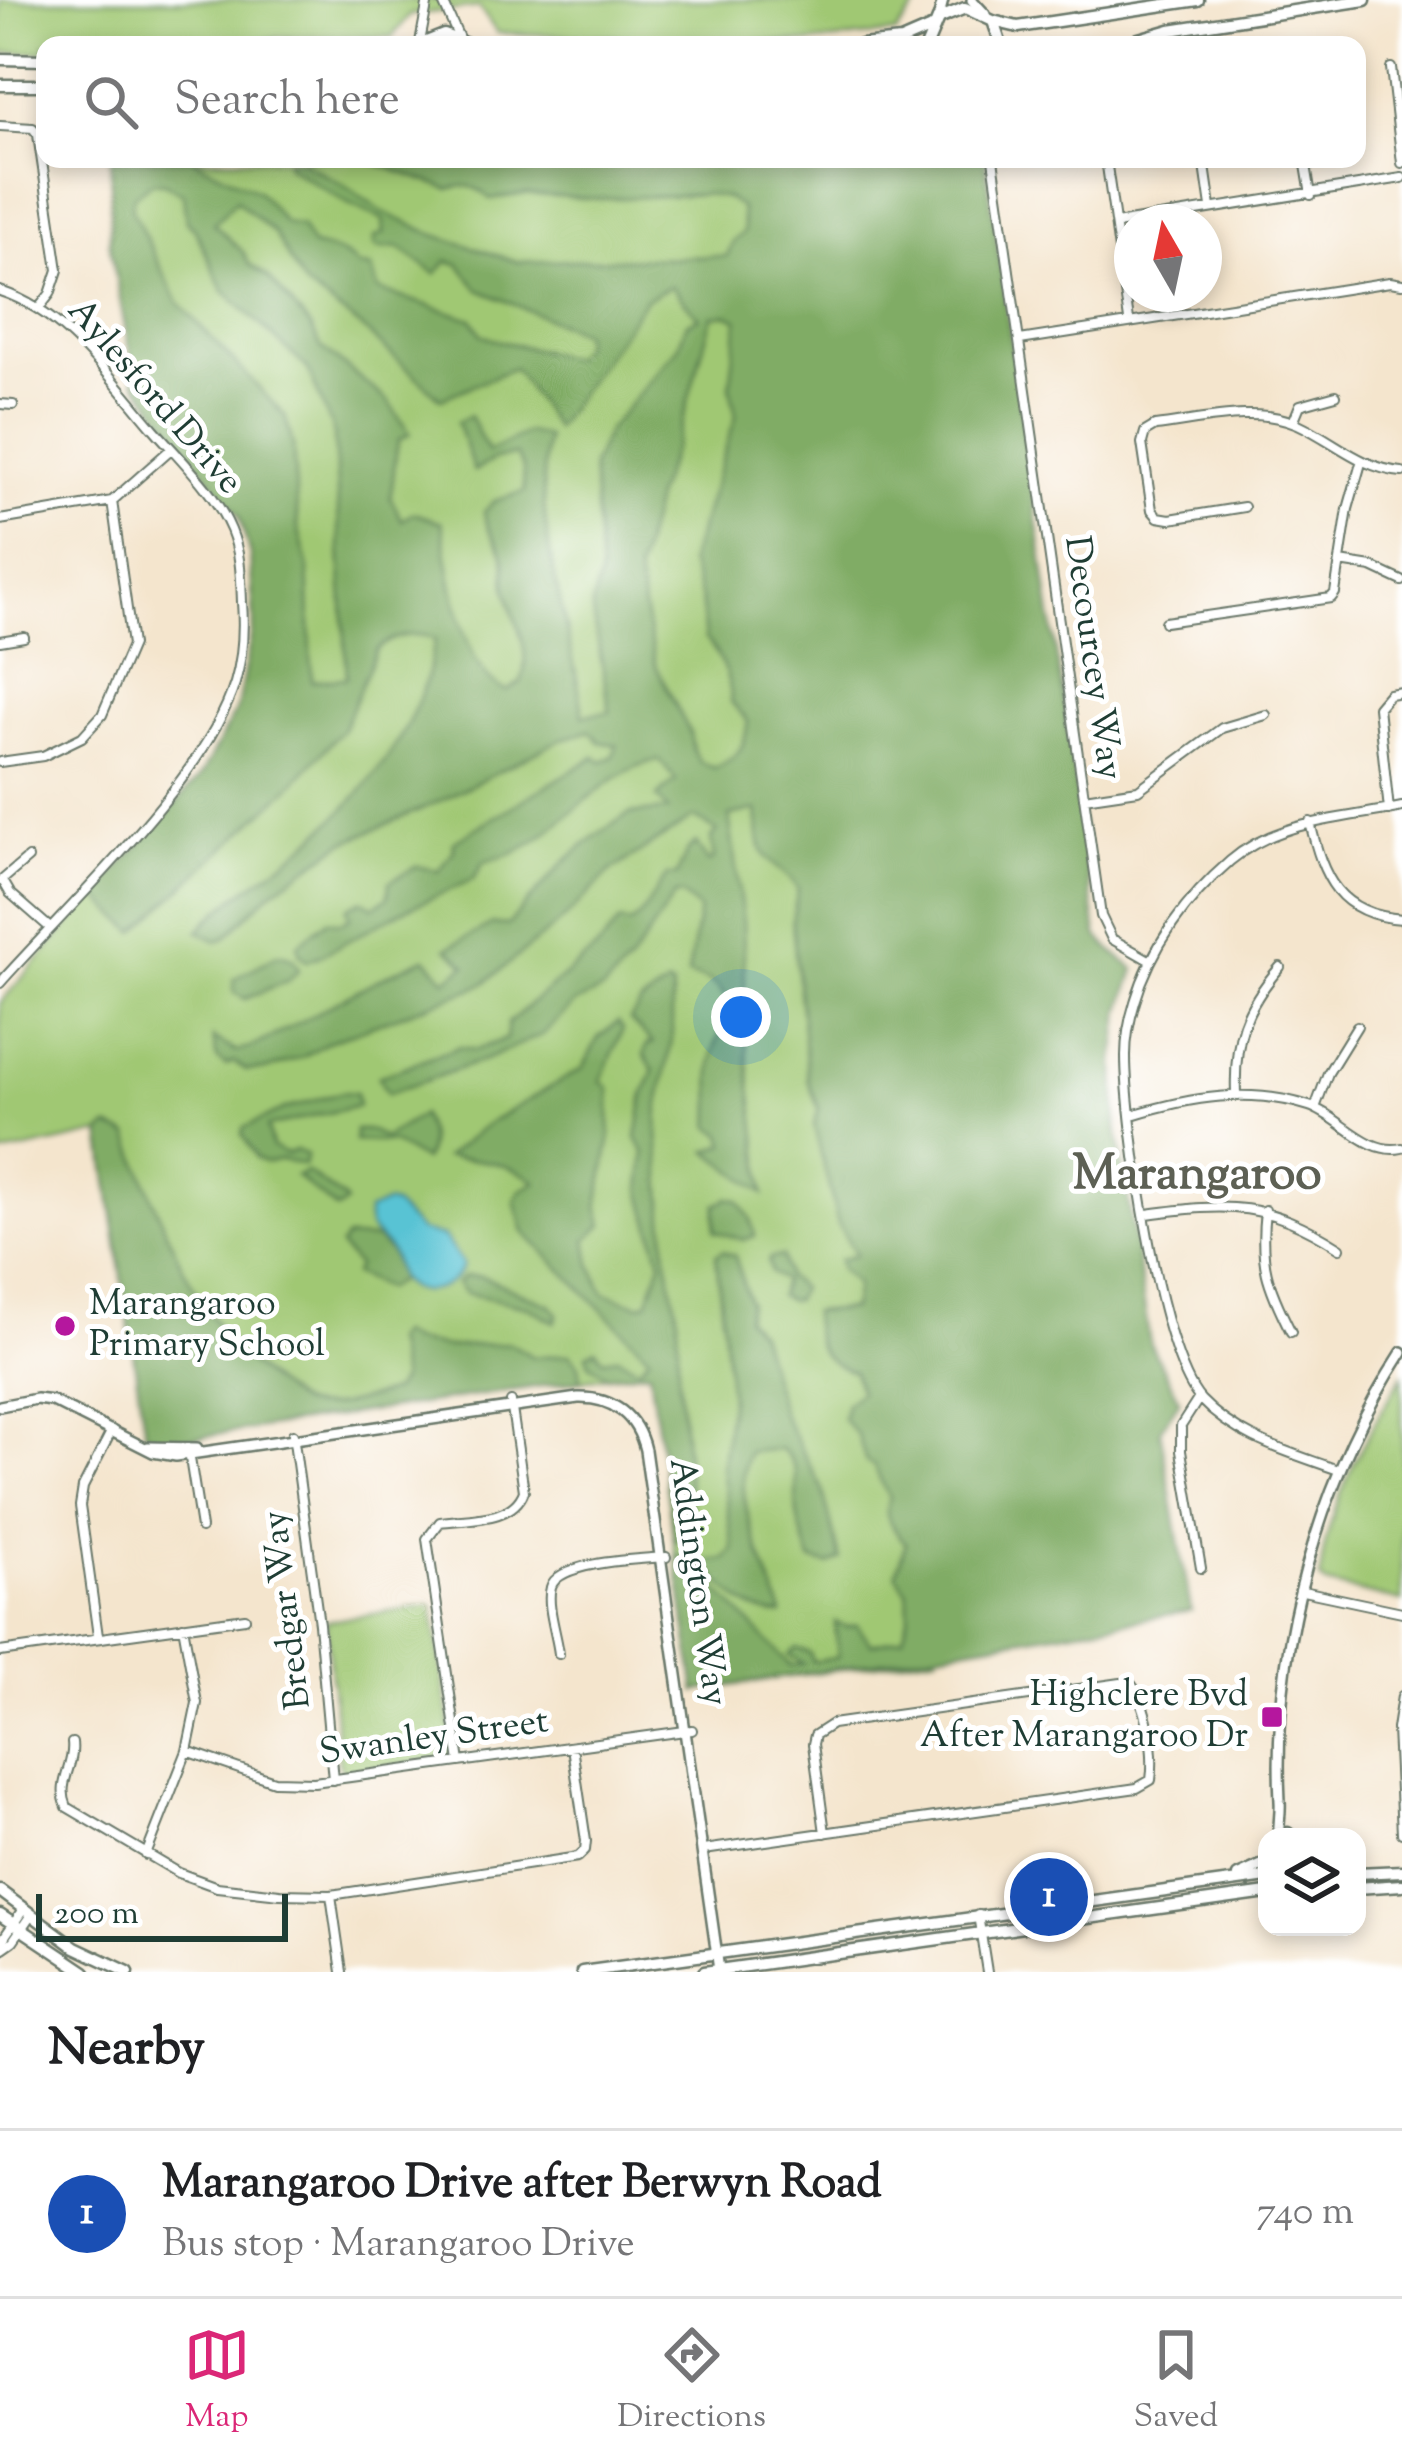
<!DOCTYPE html>
<html lang="en">
<head>
<meta charset="utf-8">
<style>
  body { margin:0; font-family:"Sorts Mill Goudy",serif; background:#f6f6f6; color:#202124 }
  .controls { position:absolute; right:36px; bottom:36px; display:grid; overflow:hidden; border-radius:24px; box-shadow:0 6px 18px #0003 }
  .controls button { width:108px; height:108px; display:grid; place-items:center; padding:0; border:0; border-bottom:3px solid #e0e0e0; background:#fff; color:#202124; font:60px sans-serif }
  .compass { position:absolute; left:1114px; top:204px; width:108px; height:108px; border-radius:50%; background:#fff; box-shadow:0 6px 18px #0003; rotate:351deg }
  .scale { position:absolute; left:36px; bottom:30px; width:252px; box-sizing:border-box; padding-left:12px; border:6px solid #1f3d34; border-top:0; font-size:33px; line-height:42px; white-space:nowrap; color:#1f3d34; -webkit-text-stroke:9px #fff; paint-order:stroke }
  .you { position:absolute; left:741px; top:1017px; width:42px; height:42px; margin:-30px; border:9px solid #fff; border-radius:50%; background:#1a73e8; box-shadow:0 0 0 18px #1a73e833 }
  .badge { display:grid; place-items:center; width:78px; height:78px; border-radius:50%; background:#db2777; color:#fff; font-size:39px; font-weight:700 }
  .pin { position:absolute; translate:-50% -50%; border:6px solid #fff; box-shadow:0 3px 12px #0006 }
  .list { margin:0; padding:0; list-style:none }
  h2 { display:flex; justify-content:space-between; align-items:center; height:156px; margin:0; padding:0 48px; font-size:51px }
  h2 small { font-size:39px; font-weight:400; color:#757577 }
  .list li { display:grid; grid-template-columns:78px 1fr auto; gap:36px; align-items:center; box-sizing:border-box; height:168px; padding:0 48px; border-top:3px solid #e0e0e0 }
  .list b { display:block; font-size:45px; white-space:nowrap }
  .list p { margin:0; font-size:39px; white-space:nowrap; color:#757577 }
  .list em { font-size:39px; font-style:normal; color:#757577 }
  .icon { flex:none; width:66px; height:66px; fill:none; stroke:currentColor; stroke-width:2; stroke-linecap:round; stroke-linejoin:round }
  .map { position:relative; flex:none; width:1402px; height:1972px; overflow:hidden }
  .search { position:absolute; background:#fff; box-shadow:0 6px 18px #0003; left:36px; right:36px; top:36px; height:132px; display:flex; align-items:center; gap:30px; box-sizing:border-box; padding:0 42px; border-radius:24px; color:#757577; font-size:45px }
  .sheet { height:324px; background:#fff }
  nav { display:flex; justify-content:space-around; align-items:center; box-sizing:border-box; height:168px; border-top:3px solid #e0e0e0; background:#fff; font-size:33px; color:#757577 }
  nav a { display:grid; justify-items:center; gap:6px }
  nav .on { color:#db2777 }
  .map>svg:first-child { display:block }
  .green { fill:#a0c873; stroke:#608254; stroke-width:3 }
  .forest { fill:#80ac65; stroke:#50744c; stroke-width:3; fill-rule:evenodd }
  .water { fill:#59c3d4; stroke:#3c8084; stroke-width:3 }
  .lines { fill:none; stroke-linecap:round; stroke-linejoin:round }
  .street-casing { stroke:#6a786a; stroke-width:12 }
  .secondary-casing { stroke:#6a786a; stroke-width:14 }
  .primary-casing { stroke:#6a786a; stroke-width:15 }
  .street { stroke:#fff; stroke-width:8 }
  .secondary { stroke:#fff; stroke-width:9 }
  .primary { stroke:#fff; stroke-width:10 }
  .poi-dot { fill:#b5179e; stroke:#fff; stroke-width:4.5 }
  .labels { text-anchor:middle; dominant-baseline:central; stroke-width:10; stroke-linejoin:round; paint-order:stroke }
  .street-label { font-size:36px; fill:#1f3d34; stroke:#fff }
  .poi-label { font-size:36px; fill:#1f3d34; stroke:#fff; text-anchor:start }
  .district-label { font-size:48px; font-weight:bold; fill:#5d6054; stroke:#fff }
</style>
</head>
<body>
<div class="map">
<svg width="1402" height="1972" viewBox="0 0 1402 1972">
  <rect width="100%" height="100%" fill="#fff"/>
  <filter id="ink" filterUnits="userSpaceOnUse"><feTurbulence type="fractalNoise" baseFrequency=".00833" numOctaves="2"/><feDisplacementMap in="SourceGraphic" scale="24" xChannelSelector="R" yChannelSelector="G"/><feConvolveMatrix kernelMatrix="1 2 1 2 8 2 1 2 1" color-interpolation-filters="sRGB"/></filter>
  <filter id="wash" filterUnits="userSpaceOnUse"><feTurbulence type="fractalNoise" baseFrequency=".004" numOctaves="4" result="noise"/><feDisplacementMap in="SourceGraphic" scale="48" xChannelSelector="R" yChannelSelector="G"/><feGaussianBlur stdDeviation="2.7" result="paint"/><feColorMatrix in="noise" values="0 0 0 0 0 0 0 0 0 0 0 0 0 0 0 0 0 1.4 0 .05"/><feComposite in="paint" operator="in"/></filter>
  <g filter="url(#wash)">
    <rect width="100%" height="100%" fill="#f4e5cd"/>
    <path class="green" d="M 0,0 L 922,0 L 896,33 L 809,43 L 497,33 L 479,7 L 410,15 L 392,37 L 279,37 L 240,45 L 45,45 L 45,52 L 0,53 Z
      M 111,159 L 802,159 L 938,1655 L 696,1691 L 649,1370 L 173,1441 L 145,1433 L 101,1133 L 0,1155 L 0,1003 L 201,775 L 237,708 L 254,622 L 250,555 L 239,516 L 135,381 L 110,245 Z
      M 1402,1376 L 1402,1602 L 1326,1584 L 1320,1579 C 1325,1507 1366,1436 1402,1376 Z
      M 432,1605 L 454,1748 L 447,1758 L 345,1774 L 339,1765 L 326,1621 Z"/>
    <path class="forest" d="M 111,159 L 192,159 L 259,192 L 285,223 L 301,226 L 312,246 C 328,249 348,253 357,266 L 372,269 L 378,290 L 472,319 L 482,335 L 492,339 L 571,358 L 582,345 L 583,333 L 479,290 L 459,264 L 447,261 L 436,274 L 398,247 L 379,249 L 374,244 L 375,237 L 384,233 L 383,219 L 350,205 L 287,166 L 286,162 L 297,159 L 344,185 L 381,211 L 435,235 L 518,262 L 727,256 L 733,242 L 744,232 L 741,208 L 727,198 L 706,194 L 600,199 L 526,194 L 490,199 C 476,186 468,183 449,189 L 362,159 L 985,159 L 1097,935 L 1110,950 L 1135,969 L 1121,1013 L 1115,1061 L 1117,1125 L 1150,1344 L 1180,1400 L 1160,1430 L 1191,1611 L 696,1691 L 676,1556 L 685,1556 L 791,1666 L 803,1664 L 789,1655 L 796,1648 L 810,1653 L 813,1662 L 838,1657 L 835,1622 L 846,1627 L 857,1625 L 871,1644 L 903,1637 L 909,1614 L 907,1591 L 896,1574 L 906,1543 C 892,1528 882,1518 889,1498 L 874,1466 L 866,1462 L 858,1436 L 843,1419 L 846,1403 L 860,1392 L 854,1372 C 820,1361 814,1347 812,1312 L 852,1309 L 856,1285 L 841,1270 L 839,1260 L 856,1255 L 838,1224 L 814,1125 L 819,1109 L 808,1080 L 792,921 L 798,890 C 790,875 781,872 769,860 C 757,849 759,826 757,810 L 729,816 L 743,922 L 747,1054 L 764,1194 L 708,1151 L 726,1144 L 723,1135 L 711,1127 C 715,1085 702,1052 731,1017 C 726,990 716,980 688,975 L 699,910 L 682,895 L 675,895 L 630,962 L 603,990 L 574,1004 L 543,1034 L 487,1059 L 388,1094 L 378,1077 L 459,1047 L 475,1050 L 506,1039 L 508,1023 L 601,945 L 619,922 L 630,924 C 647,914 652,892 667,876 L 677,875 L 688,850 L 696,843 L 708,862 L 714,859 L 711,838 L 717,831 L 694,817 L 611,871 L 563,920 L 482,985 L 330,1041 L 303,1057 L 265,1070 L 246,1070 L 234,1062 L 225,1065 L 217,1058 L 213,1038 L 236,1051 L 247,1049 C 308,1021 364,982 426,958 L 446,980 L 466,965 L 447,948 L 493,924 L 508,925 L 563,863 L 595,836 L 629,814 L 668,810 L 657,797 L 676,780 L 659,760 C 605,769 566,826 518,851 C 508,857 494,858 483,863 L 474,879 L 400,912 L 320,956 L 307,961 L 300,955 L 298,944 L 328,920 L 340,923 L 350,918 L 347,908 L 362,900 L 373,907 L 388,897 L 389,882 L 417,866 L 439,871 L 454,850 L 453,842 L 595,757 L 602,761 L 613,757 L 617,745 L 600,742 L 590,731 L 562,739 L 440,801 L 343,843 L 271,892 L 225,938 L 217,941 L 198,931 C 224,902 254,885 284,862 C 357,806 422,733 435,640 C 417,630 391,636 376,650 L 343,729 L 293,784 L 135,932 L 95,895 L 201,775 L 237,708 L 254,622 L 250,555 L 239,516 L 135,381 L 110,245 ZM 152,182 L 164,183 L 183,194 L 186,221 L 195,229 L 223,290 L 308,369 L 334,433 L 347,678 L 312,681 L 308,565 L 298,527 L 293,445 L 285,416 L 178,302 L 131,208 L 134,196 ZM 236,200 L 274,233 L 304,285 L 360,326 L 441,399 L 514,368 L 555,428 L 645,300 L 671,286 L 699,318 L 687,323 L 678,347 L 608,430 L 592,466 L 600,574 L 592,606 L 610,712 L 583,715 C 571,624 531,529 547,437 L 528,432 L 488,452 L 470,416 L 457,422 L 474,471 L 495,459 L 516,455 L 523,467 L 524,492 L 494,501 L 484,512 C 487,534 496,536 503,554 C 507,566 504,578 507,591 C 514,625 533,647 521,682 L 507,691 C 461,675 448,565 442,522 L 413,513 L 402,520 L 390,497 C 395,477 393,460 399,440 L 410,434 L 388,401 L 321,347 L 311,327 L 268,277 L 249,264 L 243,252 L 214,224 ZM 726,314 L 738,319 L 730,387 L 736,416 L 689,562 L 701,598 L 705,639 C 719,652 732,682 731,702 L 748,721 C 745,747 739,757 715,768 L 700,762 L 693,750 L 690,733 L 655,664 L 637,573 L 656,495 L 676,443 L 712,316 Z
      M 279,954 L 292,958 L 299,969 L 289,980 L 245,999 L 234,992 L 234,979 Z
      M 668,985 L 672,987 L 672,1040 L 659,1105 L 658,1133 L 667,1259 L 678,1318 L 678,1370 L 692,1526 L 686,1538 L 674,1541 L 649,1371 L 607,1376 L 589,1363 L 587,1354 L 596,1349 L 603,1359 L 617,1357 L 639,1368 L 649,1356 L 524,1232 L 515,1201 L 520,1191 L 536,1182 C 508,1161 480,1160 446,1157 L 484,1126 L 583,1068 L 598,1038 L 618,1022 L 623,1029 L 601,1081 L 610,1089 L 610,1141 L 598,1206 L 603,1224 L 587,1240 L 591,1264 L 604,1293 L 639,1305 L 648,1302 L 661,1262 L 641,1190 L 645,1153 L 637,1138 L 644,1094 L 654,1071 L 644,1054 L 647,1045 L 653,1043 L 630,1020 L 641,1003 Z
      M 343,1092 L 356,1093 L 358,1106 L 267,1127 L 272,1147 L 286,1154 L 296,1150 L 307,1155 L 304,1165 L 282,1160 L 267,1163 L 257,1159 L 242,1134 L 244,1128 L 285,1109 Z
      M 421,1115 C 428,1130 434,1145 423,1160 L 391,1142 L 355,1141 L 355,1130 L 370,1130 L 384,1138 Z
      M 108,1127 L 129,1136 C 162,1224 199,1332 279,1388 C 285,1393 295,1401 302,1404 C 329,1413 367,1398 393,1391 L 401,1380 L 393,1340 L 399,1334 L 411,1341 L 447,1347 L 510,1343 L 533,1357 L 570,1354 L 579,1365 L 581,1380 L 173,1441 L 145,1433 L 101,1133 Z
      M 307,1172 L 344,1199 L 346,1203 L 337,1210 L 296,1176 Z
      M 728,1198 L 738,1200 L 750,1218 L 755,1236 L 743,1240 L 715,1231 L 716,1205 Z
      M 346,1238 L 377,1239 L 390,1252 L 401,1279 L 386,1289 L 354,1274 L 357,1266 L 340,1246 Z
      M 722,1251 L 735,1256 L 749,1303 L 746,1318 L 759,1332 L 782,1413 L 822,1488 L 840,1559 L 829,1565 L 811,1560 C 806,1545 799,1529 797,1513 C 794,1488 803,1466 781,1449 L 749,1452 C 729,1491 767,1571 782,1611 L 782,1615 C 745,1615 725,1586 700,1562 L 725,1559 L 733,1549 L 722,1466 L 730,1398 L 716,1255 Z
      M 782,1256 L 787,1277 L 800,1288 L 795,1300 L 790,1301 L 779,1296 L 783,1280 L 771,1273 L 768,1262 L 770,1258 Z
      M 465,1276 L 481,1276 L 551,1305 L 558,1314 L 555,1322 L 528,1307 L 465,1293 L 457,1283 Z"/>
    <path class="water" d="M 386,1203 L 394,1205 L 420,1231 L 444,1237 L 463,1265 C 454,1289 418,1302 400,1279 C 395,1271 395,1259 390,1251 C 380,1235 365,1234 368,1211 Z"/>
  </g>
  <g filter="url(#ink)">
    <g class="lines">
      <defs>
        <path id="street" d="M 442,0 L 459,38
          M 420,42 L 428,0
          M 1391,68 L 1402,163
          M 0,126 L 33,128 L 38,135 L 58,270 L 50,294 L 39,308
          M 993,159 L 1101,916 L 1112,939 L 1149,960
          M 1106,159 L 1129,320
          M 1204,159 L 1211,207
          M 1305,159 L 1311,195
          M 1116,224 L 1402,178
          M 0,291 C 67,313 110,378 154,429 C 181,460 215,492 231,530 C 241,554 241,577 242,602 C 244,629 243,656 235,683 C 205,780 69,905 0,983
          M 1020,340 L 1390,282 L 1402,284
          M 0,404 L 13,405
          M 1293,422 L 1300,405 L 1336,395
          M 1244,507 L 1170,519 L 1158,517 L 1152,510 L 1142,443 L 1145,432 L 1155,426 C 1199,421 1256,405 1298,424 C 1335,441 1360,468 1402,472
          M 0,520 L 112,501 L 171,449
          M 1340,562 L 1372,567 L 1402,581
          M 1165,622 L 1331,598 L 1335,593 L 1348,509 L 1361,463
          M 0,641 L 24,637
          M 0,762 L 43,756 L 82,737 L 102,715 L 132,645 L 112,501
          M 1084,798 L 1138,790 L 1222,728 L 1266,715
          M 1389,810 L 1378,707 L 1389,694 L 1402,692
          M 1310,822 C 1323,878 1338,914 1402,919
          M 1,881 L 28,858
          M 3,881 L 10,893 L 49,927
          M 1236,1094 C 1234,1039 1244,1009 1280,967
          M 1315,1108 L 1328,1073 L 1357,1026
          M 1132,1115 C 1191,1097 1249,1087 1309,1106 C 1340,1116 1367,1156 1402,1148
          M 1265,1210 C 1259,1263 1267,1285 1291,1332
          M 1147,1214 C 1230,1203 1266,1201 1340,1248
          M 1199,1398 L 1181,1426 L 1181,1451 L 1201,1568
          M 293,1434 L 319,1624 L 333,1780
          M 189,1452 L 201,1528
          M 1338,1470 C 1289,1452 1238,1439 1201,1400 C 1159,1354 1126,1123 1126,1056 C 1126,1039 1130,1018 1135,1002 C 1151,947 1187,898 1230,861 C 1278,820 1343,819 1402,807
          M 1303,1591 L 1402,1612
          M 98,1636 L 80,1506 L 83,1487 L 112,1430
          M 0,1652 L 245,1618
          M 559,1654 C 557,1635 546,1605 551,1587 C 558,1561 642,1559 666,1557
          M 1402,1696 L 1397,1729 L 1402,1833
          M 72,1743 C 75,1766 56,1783 67,1807 L 179,1873 L 217,1887 L 280,1894 L 331,1895 L 578,1857 L 585,1850 L 586,1841 L 572,1747
          M 187,1751 L 274,1781 L 314,1782 L 692,1730
          M 460,1762 L 427,1539 L 440,1522 C 469,1518 513,1522 524,1491 L 511,1402
          M 704,1850 L 1137,1788 L 1151,1780 C 1155,1753 1148,1705 1131,1684 L 1121,1683 L 832,1724 L 815,1735 L 813,1744 L 825,1833
          M 146,1855 L 187,1751 L 197,1703 L 183,1626
          M 331,1895 L 342,1972
          M 978,1915 L 987,1972
          M 3,1948 L 13,1941 L 30,1916
          M 0,1951 L 5,1936 L 23,1910"/>
        <path id="secondary" d="M 972,0 L 985,14
          M 938,19 L 943,0
          M 0,1406 L 36,1399 L 52,1401 L 153,1452 L 176,1456 L 578,1398 C 613,1397 637,1416 645,1450 L 719,1970
          M 148,1447 L 197,1448
          M 1279,1837 C 1278,1824 1281,1813 1280,1801 C 1272,1646 1318,1482 1402,1352"/>
        <path id="primary" d="M 993,21 L 1018,27 L 1198,0
          M 419,45 L 444,35 L 469,45
          M 861,45 L 901,41 L 931,28
          M 927,45 L 938,19 L 965,8 L 993,21 L 1001,45
          M 1118,45 L 1170,30 L 1365,0
          M 0,59 L 45,60
          M 0,85 L 45,85
          M 1288,1833 L 1290,1837
          M 1357,1873 L 1402,1871
          M 1238,1876 L 1267,1863
          M 1357,1888 L 1402,1885
          M 0,1891 L 75,1947 L 128,1972
          M 0,1915 L 85,1972
          M 582,1972 L 1267,1877
          M 704,1972 L 1267,1893"/>
      </defs>
      <use href="#street" class="street-casing"/>
      <use href="#secondary" class="secondary-casing"/>
      <use href="#primary" class="primary-casing"/>
      <use href="#street" class="street"/>
      <use href="#secondary" class="secondary"/>
      <use href="#primary" class="primary"/>
    </g>
  </g>
  <g class="poi-dot">
    <circle cx="65" cy="1326" r="12"/>
    <rect x="1260" y="1705" width="24" height="24" rx="6"/>
  </g>
  <g class="labels">
    <g class="street-label">
      <text transform="translate(154 397) rotate(49)">Aylesford Drive</text>
      <text transform="translate(1092 658) rotate(82)">Decourcey Way</text>
      <text transform="translate(697 1582) rotate(82)">Addington Way</text>
      <text transform="translate(288 1610) rotate(-97)">Bredgar Way</text>
      <text transform="translate(434 1738) rotate(-8)">Swanley Street</text>
    </g>
    <g class="poi-label">
      <text x="89" y="1305">Marangaroo<tspan x="89" dy="41">Primary School</tspan></text>
      <text x="1248" y="1696" text-anchor="end">Highclere Bvd<tspan x="1248" dy="41">After Marangaroo Dr</tspan></text>
    </g>
    <g class="district-label">
      <text x="1197" y="1176">Marangaroo</text>
    </g>
  </g>
</svg>
<div class="controls">
<button><svg class="icon" aria-label="layers" viewBox="0 0 24 24"><path d="M12 4l9 5-9 5-9-5zM3 14l9 5 9-5"/></svg></button>
</div>
<svg class="compass" viewBox="-18 -18 36 36"><path d="M0-13l5 13h-10z" fill="#e53935"/><path d="M0 13l5-13h-10z" fill="#757577"/></svg>
<div class="scale">200 m</div>
<div class="you"></div>
<div class="pin badge" style="left:1049px;top:1897px;background:#1a4fb4">1</div>
<div class="search"><svg class="icon" aria-label="search" viewBox="0 0 24 24"><circle cx="10" cy="10" r="6"/><path d="M15 15l6 6"/></svg>Search here</div>
</div>
<section class="sheet">
<h2>Nearby<small></small></h2>
<ul class="list">
<li><span class="badge" style="background:#1a4fb4">1</span><div><b>Marangaroo Drive after Berwyn Road</b><p>Bus stop · Marangaroo Drive</p></div><em>740 m</em></li>
</ul>
</section>
<nav>
<a class="on"><svg class="icon" aria-label="map" viewBox="0 0 24 24"><path d="M3 6l6-2 6 2 6-2v14l-6 2-6-2-6 2zM9 4v14M15 6v14"/></svg>Map</a>
<a><svg class="icon" aria-label="directions" viewBox="0 0 24 24"><path d="M12 3l9 9-9 9-9-9zM9 14v-3h6M13 9l2 2-2 2"/></svg>Directions</a>
<a><svg class="icon" aria-label="saved" viewBox="0 0 24 24"><path d="M7 4h10v16l-5-4-5 4z"/></svg>Saved</a>
</nav>
</body>
</html>
